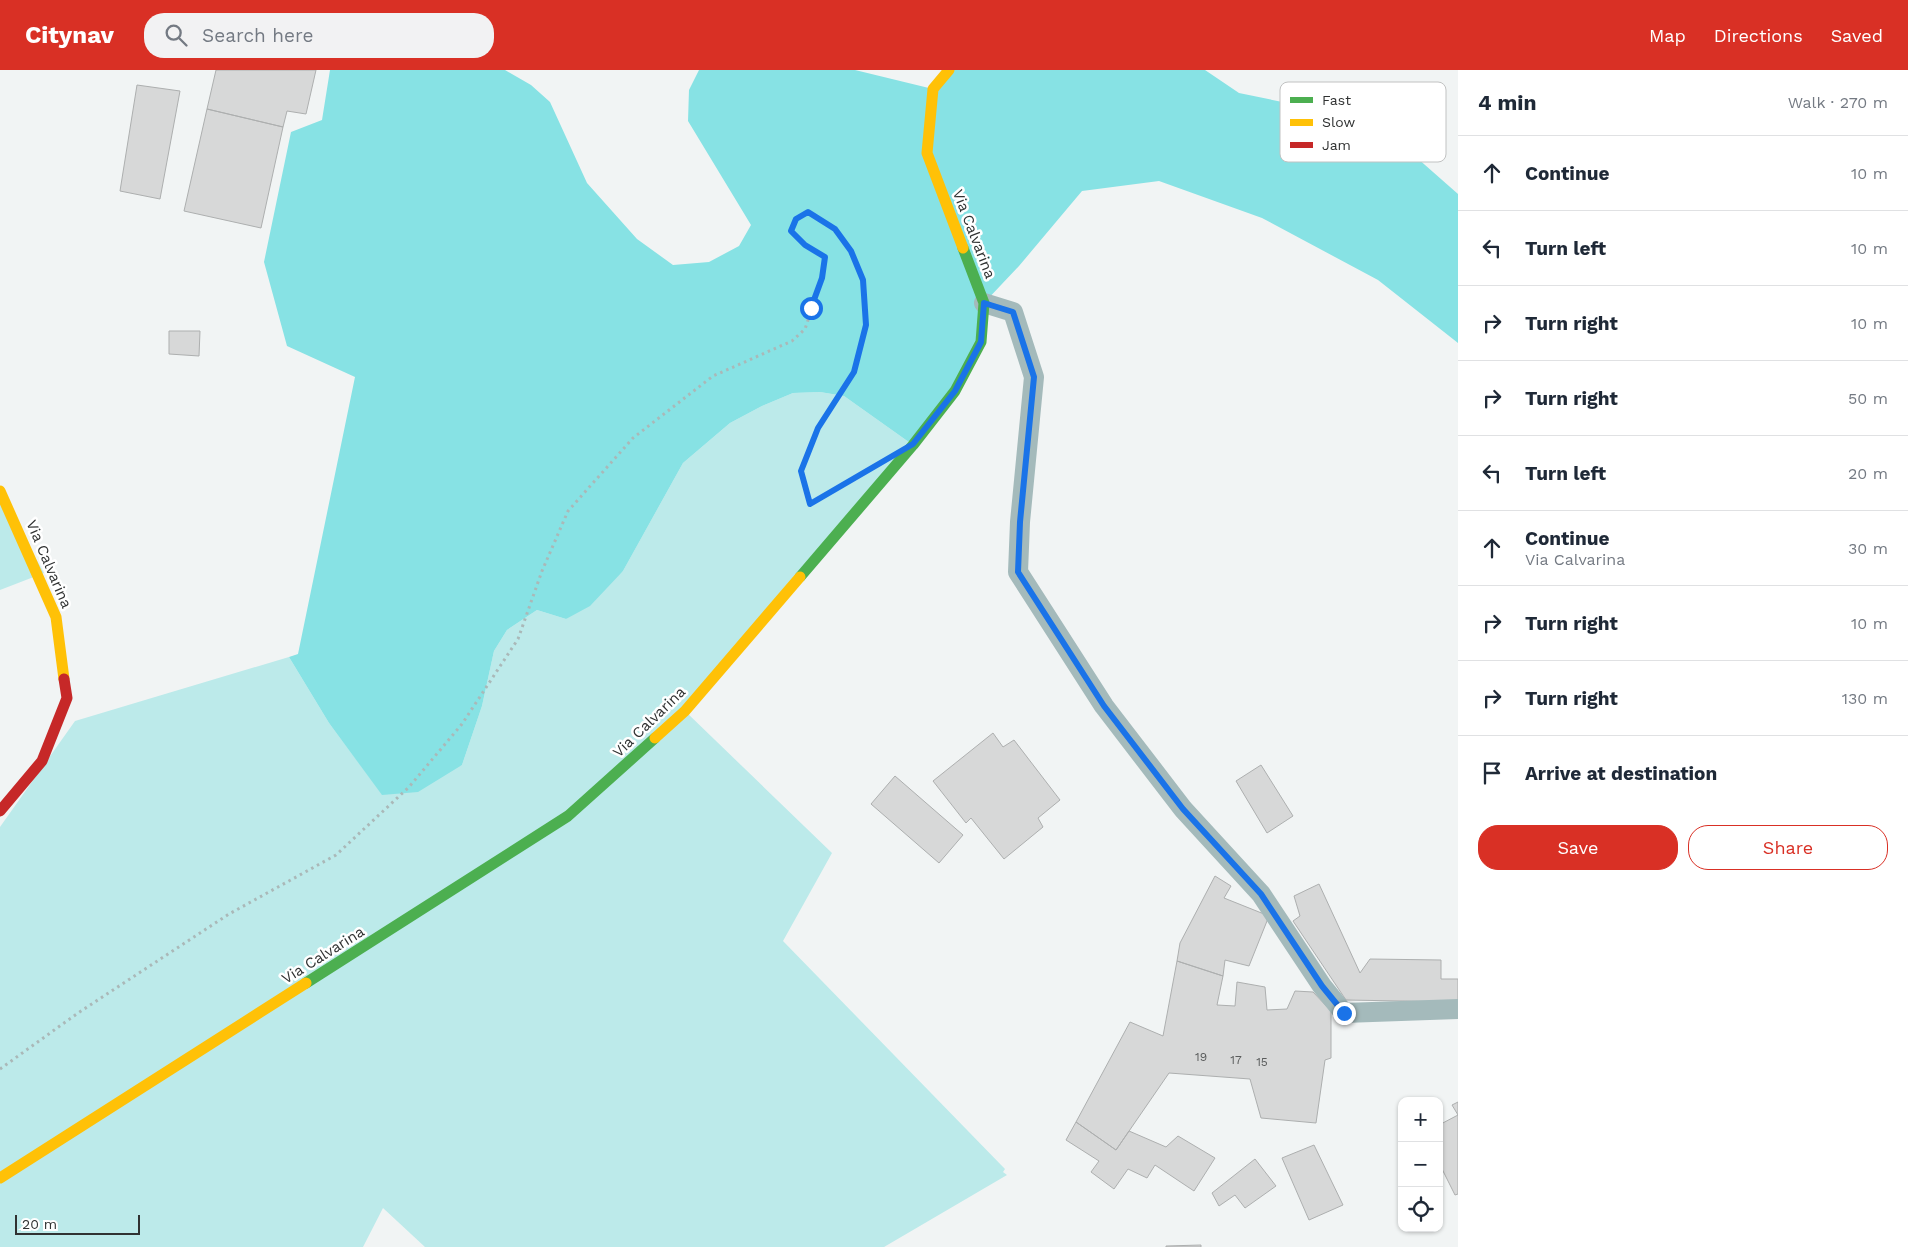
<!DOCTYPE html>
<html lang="en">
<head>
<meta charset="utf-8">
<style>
  body { margin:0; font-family:"Work Sans",sans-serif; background:#f2f2f3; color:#1f2937 }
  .controls { position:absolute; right:15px; bottom:15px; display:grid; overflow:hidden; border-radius:10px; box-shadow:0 1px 4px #0004 }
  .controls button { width:45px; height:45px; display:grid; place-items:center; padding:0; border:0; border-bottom:1px solid #e0e1e3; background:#fff; color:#1f2937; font:25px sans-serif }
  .scale { position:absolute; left:15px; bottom:12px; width:125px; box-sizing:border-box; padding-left:5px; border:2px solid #303232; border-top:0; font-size:14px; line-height:18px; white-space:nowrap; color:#303232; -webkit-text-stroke:4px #fff; paint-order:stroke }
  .stop { position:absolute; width:15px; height:15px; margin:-11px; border:4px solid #1a73e8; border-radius:50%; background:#fff }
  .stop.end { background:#1a73e8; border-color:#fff; box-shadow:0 1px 5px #0008 }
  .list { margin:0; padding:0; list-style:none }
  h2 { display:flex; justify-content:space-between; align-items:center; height:65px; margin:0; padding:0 20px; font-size:21px }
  h2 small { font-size:16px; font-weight:400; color:#747a83 }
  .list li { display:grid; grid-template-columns:32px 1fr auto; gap:15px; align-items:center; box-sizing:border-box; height:75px; padding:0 20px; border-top:1px solid #e0e1e3 }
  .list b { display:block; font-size:19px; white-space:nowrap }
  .list p { margin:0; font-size:16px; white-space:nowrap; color:#747a83 }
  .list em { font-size:16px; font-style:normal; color:#747a83 }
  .actions { display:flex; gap:10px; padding:15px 20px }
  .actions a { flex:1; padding:11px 0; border:1px solid #d93025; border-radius:20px; text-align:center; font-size:18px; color:#d93025 }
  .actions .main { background:#d93025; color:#fff }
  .icon { flex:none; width:28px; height:28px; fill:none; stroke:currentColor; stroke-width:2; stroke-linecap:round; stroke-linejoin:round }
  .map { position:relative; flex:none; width:1458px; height:1177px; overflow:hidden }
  header { display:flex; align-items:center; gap:30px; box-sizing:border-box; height:70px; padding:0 25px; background:#d93025; color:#fff }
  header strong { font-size:24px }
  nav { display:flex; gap:28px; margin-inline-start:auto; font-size:18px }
  .search { width:350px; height:45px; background:#f2f2f3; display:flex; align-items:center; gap:12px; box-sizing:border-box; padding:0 18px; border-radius:20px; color:#747a83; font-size:19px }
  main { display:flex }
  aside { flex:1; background:#fff }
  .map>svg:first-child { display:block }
  .green { fill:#bceaea }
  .forest { fill:#87e2e4 }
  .building { fill:#d7d8d8; stroke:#adafaf }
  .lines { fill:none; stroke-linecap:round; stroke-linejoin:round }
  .path { stroke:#aab8b8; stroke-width:3; stroke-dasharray:2.5 4; stroke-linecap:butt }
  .lane { stroke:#a4babb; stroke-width:20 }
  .fast { stroke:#4caf50; stroke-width:11 }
  .slow { stroke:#ffc107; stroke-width:11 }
  .jam { stroke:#c62828; stroke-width:11 }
  .route { stroke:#1a73e8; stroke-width:6 }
  .labels { text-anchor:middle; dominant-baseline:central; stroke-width:5; stroke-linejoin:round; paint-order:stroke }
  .number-label { font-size:12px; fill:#5a5c5c }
  .street-label { font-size:15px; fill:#303232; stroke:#fff }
  .key { fill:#fff; stroke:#c1c2c2; stroke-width:1 }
  .key-label { font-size:14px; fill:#303232 }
</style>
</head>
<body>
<header>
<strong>Citynav</strong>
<div class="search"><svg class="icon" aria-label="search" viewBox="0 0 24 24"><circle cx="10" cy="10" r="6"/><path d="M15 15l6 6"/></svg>Search here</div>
<nav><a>Map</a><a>Directions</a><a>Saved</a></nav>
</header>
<main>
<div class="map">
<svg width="1458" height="1177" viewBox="0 0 1458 1177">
  <rect width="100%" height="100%" fill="#f1f4f4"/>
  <path class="green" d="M 820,322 L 844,326 L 913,375 L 685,641 L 832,783 L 783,871 L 1005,1099 L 1003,1102 L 1007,1105 L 884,1177 L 425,1177 L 383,1138 L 363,1177 L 0,1177 L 0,757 L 75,651 L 289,587 L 329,653 L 382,724 L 462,695 L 482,636 L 494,581 L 507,560 L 537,540 L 566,549 L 623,501 L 683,393 L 730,353 L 762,336 L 793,323 Z
    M 0,425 L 44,503 L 0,520 Z"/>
  <path class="forest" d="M 330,0 L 505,0 L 531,15 L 550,32 L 587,113 L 637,169 L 673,195 L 709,192 L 739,176 L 751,155 L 688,51 L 689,20 L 699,0 L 855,0 L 933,19 L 949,0 L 1205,0 L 1239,23 L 1297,35 L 1358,33 L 1358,36 L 1458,124 L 1458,273 L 1378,210 L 1262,148 L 1159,111 L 1082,121 L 1019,196 L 984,233 L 981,272 L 913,375 L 844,326 L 820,322 L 793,323 L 762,336 L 730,353 L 683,393 L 623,501 L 590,536 L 566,549 L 537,540 L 507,560 L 494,581 L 482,636 L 462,695 L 418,722 L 382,725 L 329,653 L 289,587 L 298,584 L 355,307 L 287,276 L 264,192 L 291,62 L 322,50 Z"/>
  <path class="building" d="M 216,0 L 316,0 L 306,44 L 287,41 L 283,57 L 207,39 Z
    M 137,15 L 180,21 L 160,129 L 120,121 Z
    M 207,39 L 283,57 L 261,158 L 184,141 Z
    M 169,261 L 200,261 L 199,286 L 169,284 Z
    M 993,663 L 1003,677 L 1014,670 L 1060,730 L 1038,748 L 1043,757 L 1004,789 L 971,748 L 966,753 L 933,711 Z
    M 1261,695 L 1293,746 L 1267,763 L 1236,711 Z
    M 895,706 L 963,765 L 939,793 L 871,734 Z
    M 1215,806 L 1231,816 L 1224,828 L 1269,846 L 1249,896 L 1225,890 L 1223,906 L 1177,891 L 1180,873 Z
    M 1319,814 L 1360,903 L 1370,889 L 1441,890 L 1441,909 L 1458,909 L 1458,932 L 1346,930 L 1293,851 L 1300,846 L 1294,826 Z
    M 1177,891 L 1223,906 L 1217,935 L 1235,936 L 1237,912 L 1265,917 L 1267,940 L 1287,939 L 1295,921 L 1313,922 L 1331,941 L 1331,988 L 1325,990 L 1316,1053 L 1261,1048 L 1250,1009 L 1169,1003 L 1116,1080 L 1076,1052 L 1130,952 L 1163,966 Z
    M 1458,1032 L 1458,1124 L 1455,1125 L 1439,1093 L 1439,1055 L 1458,1045 L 1452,1035 Z
    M 1076,1052 L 1116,1080 L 1129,1061 L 1166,1077 L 1178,1066 L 1215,1088 L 1194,1121 L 1155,1095 L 1147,1108 L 1128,1099 L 1114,1119 L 1091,1102 L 1099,1091 L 1066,1070 Z
    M 1314,1075 L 1343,1135 L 1309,1150 L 1282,1088 Z
    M 1255,1089 L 1276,1116 L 1245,1138 L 1235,1125 L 1219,1136 L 1212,1123 Z
    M 1201,1175 L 1201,1177 L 1166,1177 L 1166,1176 Z"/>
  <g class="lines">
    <path class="path" d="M 0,999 L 78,943 L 229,844 L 336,785 L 409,717 L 462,654 L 518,569 L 542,501 L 568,441 L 633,368 L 713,306 L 792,271 L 805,259 L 822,208 L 825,187 L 805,175 L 791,161 L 796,149 L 808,142 L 835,159 L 851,181 L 863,210 L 866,255 L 854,301 L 818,358 L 801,401 L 810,434 L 815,431"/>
    <path class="lane" d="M 984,233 L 1013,242 L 1034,307 L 1020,452 L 1018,502 L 1104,636 L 1183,739 L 1261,824 L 1322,916 L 1344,943 L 1458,939"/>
    <path class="fast" d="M 800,507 L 913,375 L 955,321 L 981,272 L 984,233 L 963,178
      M 306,913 L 568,746 L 655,668"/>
    <path class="slow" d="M 949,0 L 933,19 L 927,83 L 963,178
      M 0,421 L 56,547 L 64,609
      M 655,668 L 685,641 L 800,507
      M 0,1108 L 306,913"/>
    <path class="jam" d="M 0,741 L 42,691 L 67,628 L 64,609"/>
  </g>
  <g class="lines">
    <path class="route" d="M 811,238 L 822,208 L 825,187 L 805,175 L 791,161 L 796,149 L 808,142 L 835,159 L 851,181 L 863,210 L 866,255 L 854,302 L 818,358 L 801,401 L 810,434 L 913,374 L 955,321 L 981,272 L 984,233 L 1013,242 L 1034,307 L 1020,452 L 1018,502 L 1104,636 L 1183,739 L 1261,824 L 1322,916 L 1344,943"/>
  </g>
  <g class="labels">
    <g class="number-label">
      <text x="1201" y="987">19</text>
      <text x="1236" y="990">17</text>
      <text x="1262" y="992">15</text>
    </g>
    <g class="street-label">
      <text transform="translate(974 164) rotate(69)">Via Calvarina</text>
      <text transform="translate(49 494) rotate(67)">Via Calvarina</text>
      <text transform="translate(649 652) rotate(-44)">Via Calvarina</text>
      <text transform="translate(323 885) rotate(-32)">Via Calvarina</text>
    </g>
  </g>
  <rect x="1280" y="12" width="166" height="80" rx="8" class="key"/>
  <rect x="1290" y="27" width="23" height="6" fill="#4caf50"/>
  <rect x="1290" y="49" width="23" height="7" fill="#ffc107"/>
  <rect x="1290" y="72" width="23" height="6" fill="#c62828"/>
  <g class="key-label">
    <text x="1322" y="35">Fast</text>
    <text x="1322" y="57">Slow</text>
    <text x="1322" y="80">Jam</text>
  </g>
</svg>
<div class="controls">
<button>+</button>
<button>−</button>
<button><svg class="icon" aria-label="locate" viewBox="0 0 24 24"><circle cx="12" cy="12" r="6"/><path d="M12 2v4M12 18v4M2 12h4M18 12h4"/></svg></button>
</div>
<div class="scale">20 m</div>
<div class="stop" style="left:811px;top:238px"></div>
<div class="stop end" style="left:1344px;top:943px"></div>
</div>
<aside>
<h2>4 min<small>Walk · 270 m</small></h2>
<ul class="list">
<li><svg class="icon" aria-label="ahead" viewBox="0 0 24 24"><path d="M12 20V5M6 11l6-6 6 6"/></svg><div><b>Continue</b></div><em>10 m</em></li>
<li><svg class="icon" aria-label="left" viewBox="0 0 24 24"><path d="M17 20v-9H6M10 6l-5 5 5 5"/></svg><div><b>Turn left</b></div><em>10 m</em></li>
<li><svg class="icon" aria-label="right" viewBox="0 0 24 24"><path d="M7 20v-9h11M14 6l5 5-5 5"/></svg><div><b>Turn right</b></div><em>10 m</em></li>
<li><svg class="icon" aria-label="right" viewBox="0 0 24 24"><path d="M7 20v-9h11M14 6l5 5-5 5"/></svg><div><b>Turn right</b></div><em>50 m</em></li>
<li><svg class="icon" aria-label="left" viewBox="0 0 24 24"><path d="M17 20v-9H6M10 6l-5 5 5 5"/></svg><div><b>Turn left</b></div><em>20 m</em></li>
<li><svg class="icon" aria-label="ahead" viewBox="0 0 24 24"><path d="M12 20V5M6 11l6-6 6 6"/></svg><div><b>Continue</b><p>Via Calvarina</p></div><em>30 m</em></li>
<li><svg class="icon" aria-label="right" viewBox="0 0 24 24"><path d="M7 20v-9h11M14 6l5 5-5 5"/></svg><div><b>Turn right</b></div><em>10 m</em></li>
<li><svg class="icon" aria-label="right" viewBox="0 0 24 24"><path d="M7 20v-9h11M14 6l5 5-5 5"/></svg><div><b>Turn right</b></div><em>130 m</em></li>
<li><svg class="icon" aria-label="arrive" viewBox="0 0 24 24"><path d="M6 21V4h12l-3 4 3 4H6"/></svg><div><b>Arrive at destination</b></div></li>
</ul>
<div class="actions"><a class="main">Save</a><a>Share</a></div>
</aside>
</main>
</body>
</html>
